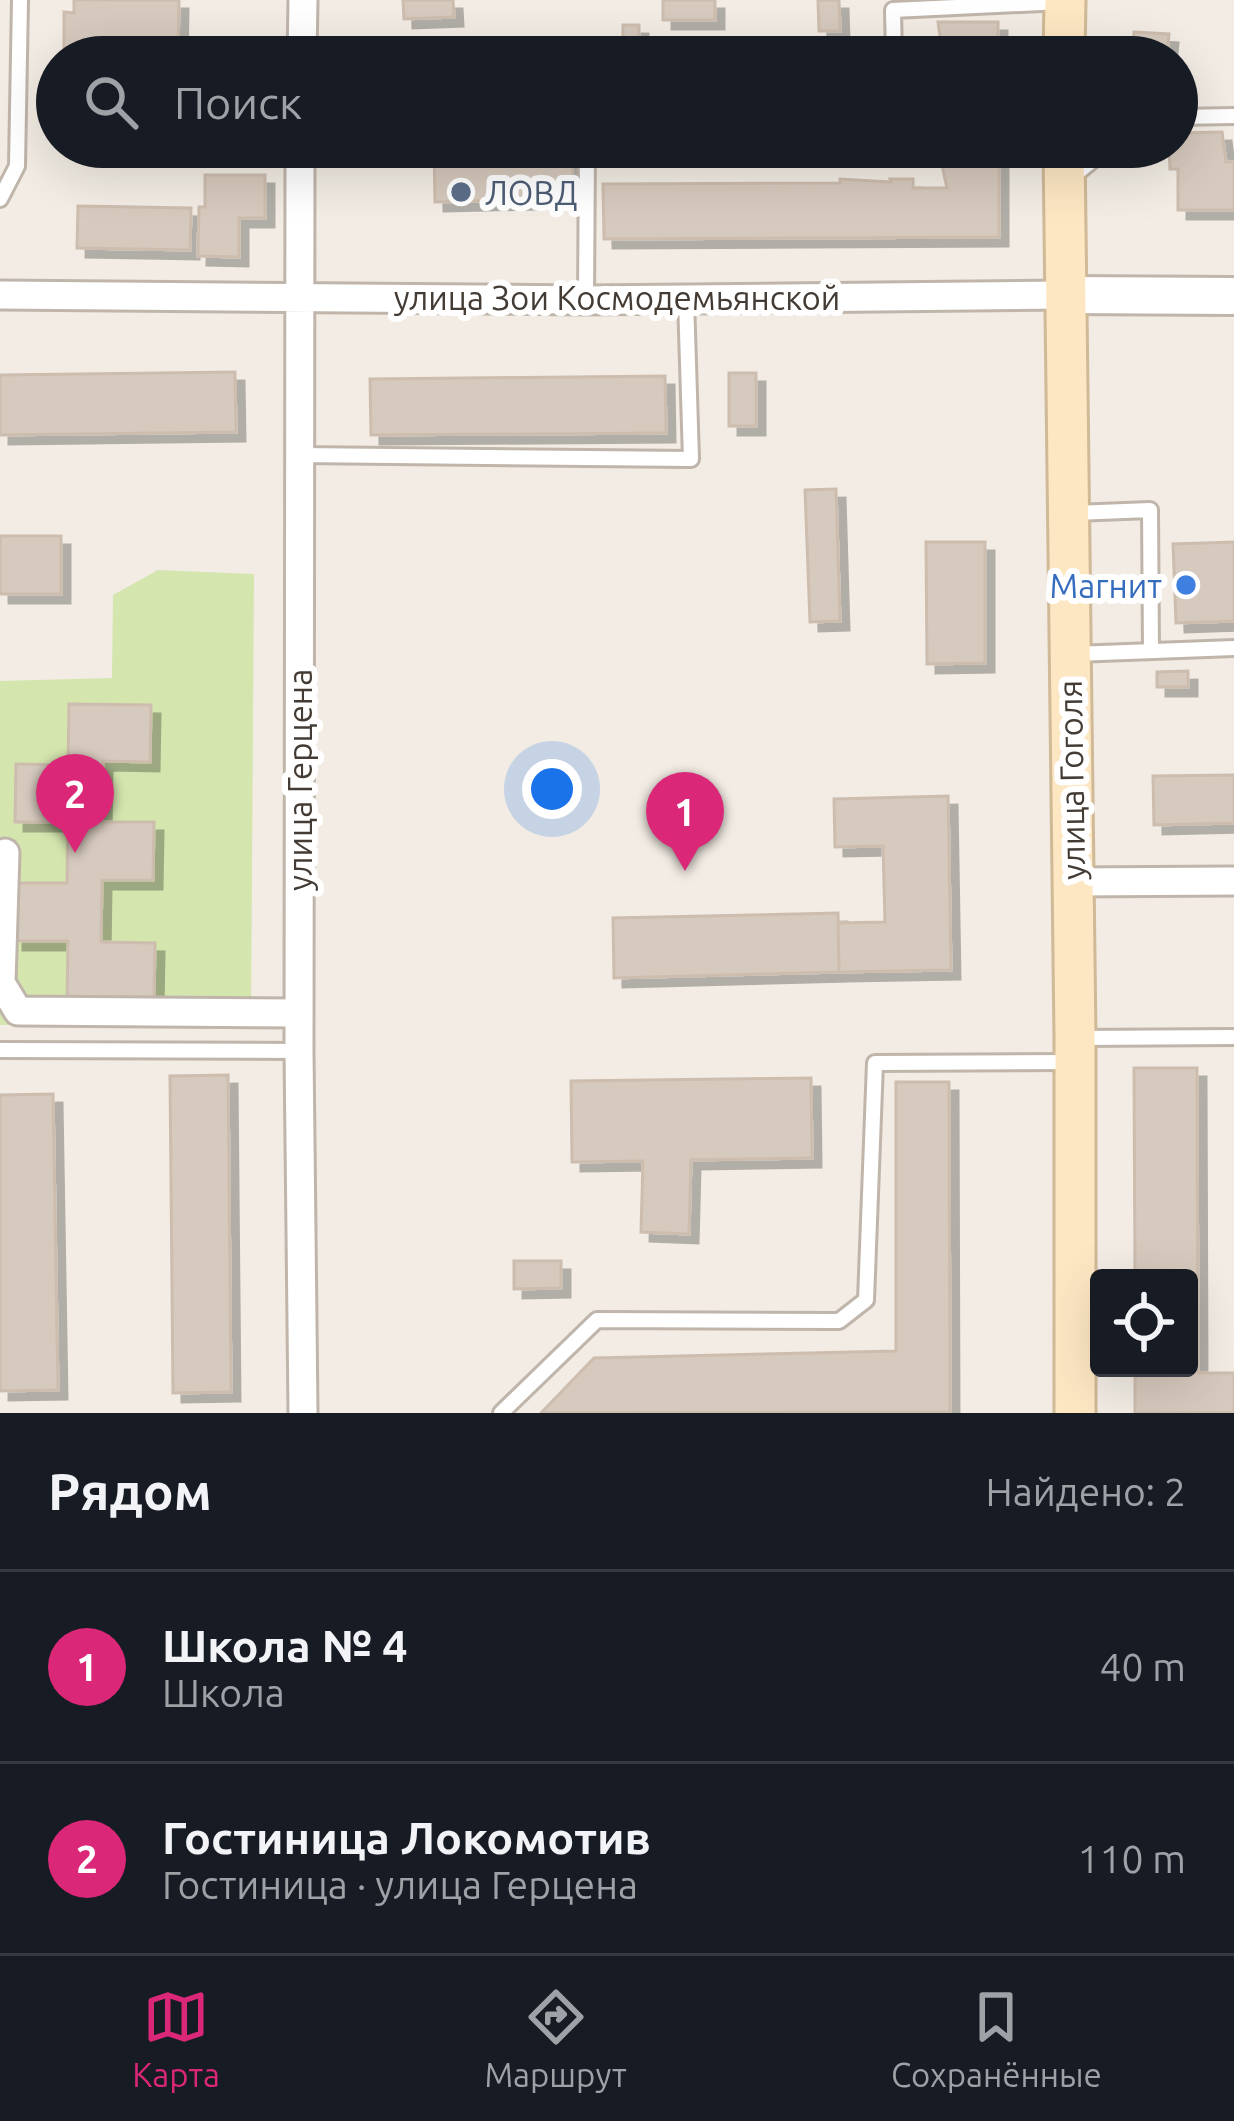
<!DOCTYPE html>
<html lang="ru">
<head>
<meta charset="utf-8">
<style>
  body { margin:0; font-family:Ubuntu,sans-serif; background:#242831; color:#f1f3f6 }
  .controls { position:absolute; right:36px; bottom:36px; display:grid; overflow:hidden; border-radius:12px; box-shadow:0 12px 48px #0002 }
  .controls button { width:108px; height:108px; display:grid; place-items:center; padding:0; border:0; border-bottom:3px solid #363941; background:#171b24; color:#f1f3f6; font:60px sans-serif }
  .you { position:absolute; left:552px; top:789px; width:42px; height:42px; margin:-30px; border:9px solid #fff; border-radius:50%; background:#1a73e8; box-shadow:0 0 0 18px #1a73e833 }
  .badge { display:grid; place-items:center; width:78px; height:78px; border-radius:50%; background:#db2777; color:#fff; font-size:39px; font-weight:700 }
  .pin { position:absolute; translate:-50% -99px; filter:drop-shadow(0 3px 6px #0008) }
  .pin::after { content:''; position:absolute; top:63px; width:42px; height:36px; background:inherit; clip-path:polygon(0 0,100% 0,50% 100%) }
  .list { margin:0; padding:0; list-style:none }
  h2 { display:flex; justify-content:space-between; align-items:center; height:156px; margin:0; padding:0 48px; font-size:51px }
  h2 small { font-size:39px; font-weight:400; color:#9ea1a6 }
  .list li { display:grid; grid-template-columns:78px 1fr auto; gap:36px; align-items:center; box-sizing:border-box; height:192px; padding:0 48px; border-top:3px solid #363941 }
  .list b { display:block; font-size:45px; white-space:nowrap }
  .list p { margin:0; font-size:39px; white-space:nowrap; color:#9ea1a6 }
  .list em { font-size:39px; font-style:normal; color:#9ea1a6 }
  .icon { flex:none; width:66px; height:66px; fill:none; stroke:currentColor; stroke-width:2; stroke-linecap:round; stroke-linejoin:round }
  .map { position:relative; flex:none; width:1234px; height:1413px; overflow:hidden }
  .search { position:absolute; background:#171b24; box-shadow:0 12px 48px #0002; left:36px; right:36px; top:36px; height:132px; display:flex; align-items:center; gap:30px; box-sizing:border-box; padding:0 42px; border-radius:66px; color:#9ea1a6; font-size:45px }
  .sheet { height:540px; background:#171b24 }
  nav { display:flex; justify-content:space-around; align-items:center; box-sizing:border-box; height:168px; border-top:3px solid #363941; background:#171b24; font-size:33px; color:#9ea1a6 }
  nav a { display:grid; justify-items:center; gap:6px }
  nav .on { color:#db2777 }
  .map>svg:first-child { display:block }
  .green { fill:#d4e5ae }
  .building { fill:#d6c9bd; stroke:#cdbdae; stroke-width:3; filter:url(#shadow) }
  .lines { fill:none; stroke-linecap:round; stroke-linejoin:round }
  .service-casing { stroke:#c0b5aa; stroke-width:20 }
  .minor-casing { stroke:#c0b5aa; stroke-width:33 }
  .tertiary-casing { stroke:#c0b5aa; stroke-width:42 }
  .secondary-casing { stroke:#d0b996; stroke-width:45 }
  .service { stroke:#fff; stroke-width:14 }
  .minor { stroke:#fff; stroke-width:27 }
  .tertiary { stroke:#fff; stroke-width:36 }
  .secondary { stroke:#fde7c3; stroke-width:39 }
  .service-dot { fill:#5c6f8a; stroke:#fff; stroke-width:4.5 }
  .shop-dot { fill:#3f7fe0; stroke:#fff; stroke-width:4.5 }
  .labels { text-anchor:middle; dominant-baseline:central; stroke-width:12; stroke-linejoin:round; paint-order:stroke }
  .service-label { font-size:33px; fill:#4e5e75; stroke:#fff; text-anchor:start }
  .street-label { font-size:33px; fill:#443c34; stroke:#fff }
  .shop-label { font-size:33px; fill:#366cbe; stroke:#fff; text-anchor:end }
</style>
</head>
<body>
<div class="map">
<svg width="1234" height="1413" viewBox="0 0 1234 1413">
  <defs>
    <filter id="shadow"><feDropShadow dx="9" dy="9" stdDeviation="0" flood-color="#0004"/></filter>
  </defs>
  <rect width="100%" height="100%" fill="#f2ece4"/>
  <path class="green" d="M 158,570 L 254,574 L 251,1018 L 0,1025 L 0,681 L 112,678 L 113,595 Z"/>
  <path class="building" d="M 74,0 L 179,0 L 178,57 L 64,57 L 64,12 L 74,13 Z
    M 403,0 L 453,0 L 454,17 L 404,19 Z
    M 663,0 L 715,0 L 715,20 L 663,20 Z
    M 818,0 L 839,0 L 840,31 L 819,31 Z
    M 938,22 L 998,22 L 998,57 L 943,57 Z
    M 623,25 L 639,25 L 639,49 L 623,49 Z
    M 1134,32 L 1169,34 L 1167,54 L 1176,57 L 1132,57 Z
    M 1222,132 L 1226,162 L 1234,162 L 1234,210 L 1178,210 L 1178,169 L 1170,169 L 1169,147 L 1177,147 L 1177,133 Z
    M 434,147 L 572,147 L 573,199 L 435,202 Z
    M 938,147 L 999,147 L 999,237 L 604,239 L 603,184 L 840,183 L 840,179 L 891,182 L 890,179 L 913,179 L 913,188 L 947,188 Z
    M 205,175 L 265,175 L 265,218 L 239,218 L 239,257 L 198,256 L 199,207 L 205,207 Z
    M 78,206 L 191,208 L 190,250 L 77,248 Z
    M 235,372 L 236,432 L 0,435 L 0,375 Z
    M 729,373 L 756,373 L 756,426 L 729,426 Z
    M 665,376 L 666,433 L 371,435 L 370,379 Z
    M 836,489 L 840,621 L 810,622 L 805,490 Z
    M 0,536 L 61,536 L 61,594 L 0,594 Z
    M 926,542 L 985,542 L 985,663 L 927,664 Z
    M 1234,542 L 1234,621 L 1176,623 L 1173,544 Z
    M 1188,671 L 1188,687 L 1157,687 L 1157,672 Z
    M 69,704 L 151,705 L 150,762 L 103,761 L 102,822 L 154,822 L 153,880 L 102,880 L 101,942 L 155,943 L 154,1000 L 67,999 L 68,941 L 14,941 L 14,883 L 67,883 L 68,822 L 15,822 L 16,764 L 68,765 Z
    M 1234,775 L 1234,823 L 1154,825 L 1153,776 Z
    M 948,796 L 951,970 L 839,972 L 838,923 L 885,922 L 883,846 L 835,847 L 834,799 Z
    M 838,913 L 839,972 L 614,978 L 613,918 Z
    M 1134,1068 L 1197,1068 L 1198,1373 L 1234,1373 L 1234,1413 L 1135,1413 L 1135,1368 L 1189,1368 L 1189,1278 L 1135,1278 Z
    M 228,1075 L 231,1392 L 173,1393 L 170,1076 Z
    M 811,1078 L 812,1158 L 691,1160 L 689,1234 L 641,1232 L 643,1161 L 572,1162 L 571,1081 Z
    M 896,1082 L 949,1082 L 950,1412 L 541,1413 L 594,1358 L 896,1351 Z
    M 53,1094 L 58,1390 L 0,1391 L 0,1095 Z
    M 514,1261 L 561,1261 L 561,1288 L 514,1289 Z"/>
  <g class="lines">
    <defs>
      <path id="service" d="M 894,57 L 893,10 L 1062,2
        M 1177,117 L 1234,116
        M 588,152 L 719,147
        M 1072,177 L 1109,147
        M 0,199 L 17,166 L 20,0
        M 586,300 L 587,147
        M 298,455 L 691,459 L 686,299
        M 1074,513 L 1150,510 L 1151,651
        M 1074,654 L 1234,648
        M 1077,1038 L 1234,1037
        M 0,1050 L 299,1051
        M 501,1413 L 597,1320 L 839,1321 L 866,1300 L 875,1063 L 1070,1062"/>
      <path id="minor" d="M 302,57 L 303,0
        M 300,147 L 299,1051 L 303,1413
        M 0,295 L 586,300 L 1063,295
        M 5,853 L 1,983 L 18,1011 L 299,1013
        M 1072,882 L 1234,881"/>
      <path id="tertiary" d="M 1063,295 L 1234,296"/>
      <path id="secondary" d="M 1064,57 L 1065,0
        M 1064,147 L 1075,1038 L 1075,1413"/>
    </defs>
    <use href="#service" class="service-casing"/>
    <use href="#minor" class="minor-casing"/>
    <use href="#tertiary" class="tertiary-casing"/>
    <use href="#secondary" class="secondary-casing"/>
    <use href="#service" class="service"/>
    <use href="#minor" class="minor"/>
    <use href="#tertiary" class="tertiary"/>
    <use href="#secondary" class="secondary"/>
  </g>
  <circle class="service-dot" cx="461" cy="192" r="12"/>
  <circle class="shop-dot" cx="1186" cy="585" r="12"/>
  <g class="labels">
    <g class="service-label">
      <text x="485" y="192">ЛОВД</text>
    </g>
    <g class="street-label">
      <text x="617" y="297">улица Зои Космодемьянской</text>
      <text transform="translate(299 780) rotate(-90)">улица Герцена</text>
      <text transform="translate(1071 780) rotate(-91)">улица Гоголя</text>
    </g>
    <g class="shop-label">
      <text x="1162" y="585">Магнит</text>
    </g>
  </g>
</svg>
<div class="controls">
<button><svg class="icon" aria-label="locate" viewBox="0 0 24 24"><circle cx="12" cy="12" r="6"/><path d="M12 2v4M12 18v4M2 12h4M18 12h4"/></svg></button>
</div>
<div class="you"></div>
<div class="pin badge" style="left:685px;top:871px">1</div>
<div class="pin badge" style="left:75px;top:853px">2</div>
<div class="search"><svg class="icon" aria-label="search" viewBox="0 0 24 24"><circle cx="10" cy="10" r="6"/><path d="M15 15l6 6"/></svg>Поиск</div>
</div>
<section class="sheet">
<h2>Рядом<small>Найдено: 2</small></h2>
<ul class="list">
<li><span class="badge">1</span><div><b>Школа № 4</b><p>Школа</p></div><em>40 m</em></li>
<li><span class="badge">2</span><div><b>Гостиница Локомотив</b><p>Гостиница · улица Герцена</p></div><em>110 m</em></li>
</ul>
</section>
<nav>
<a class="on"><svg class="icon" aria-label="map" viewBox="0 0 24 24"><path d="M3 6l6-2 6 2 6-2v14l-6 2-6-2-6 2zM9 4v14M15 6v14"/></svg>Карта</a>
<a><svg class="icon" aria-label="directions" viewBox="0 0 24 24"><path d="M12 3l9 9-9 9-9-9zM9 14v-3h6M13 9l2 2-2 2"/></svg>Маршрут</a>
<a><svg class="icon" aria-label="saved" viewBox="0 0 24 24"><path d="M7 4h10v16l-5-4-5 4z"/></svg>Сохранённые</a>
</nav>
</body>
</html>
